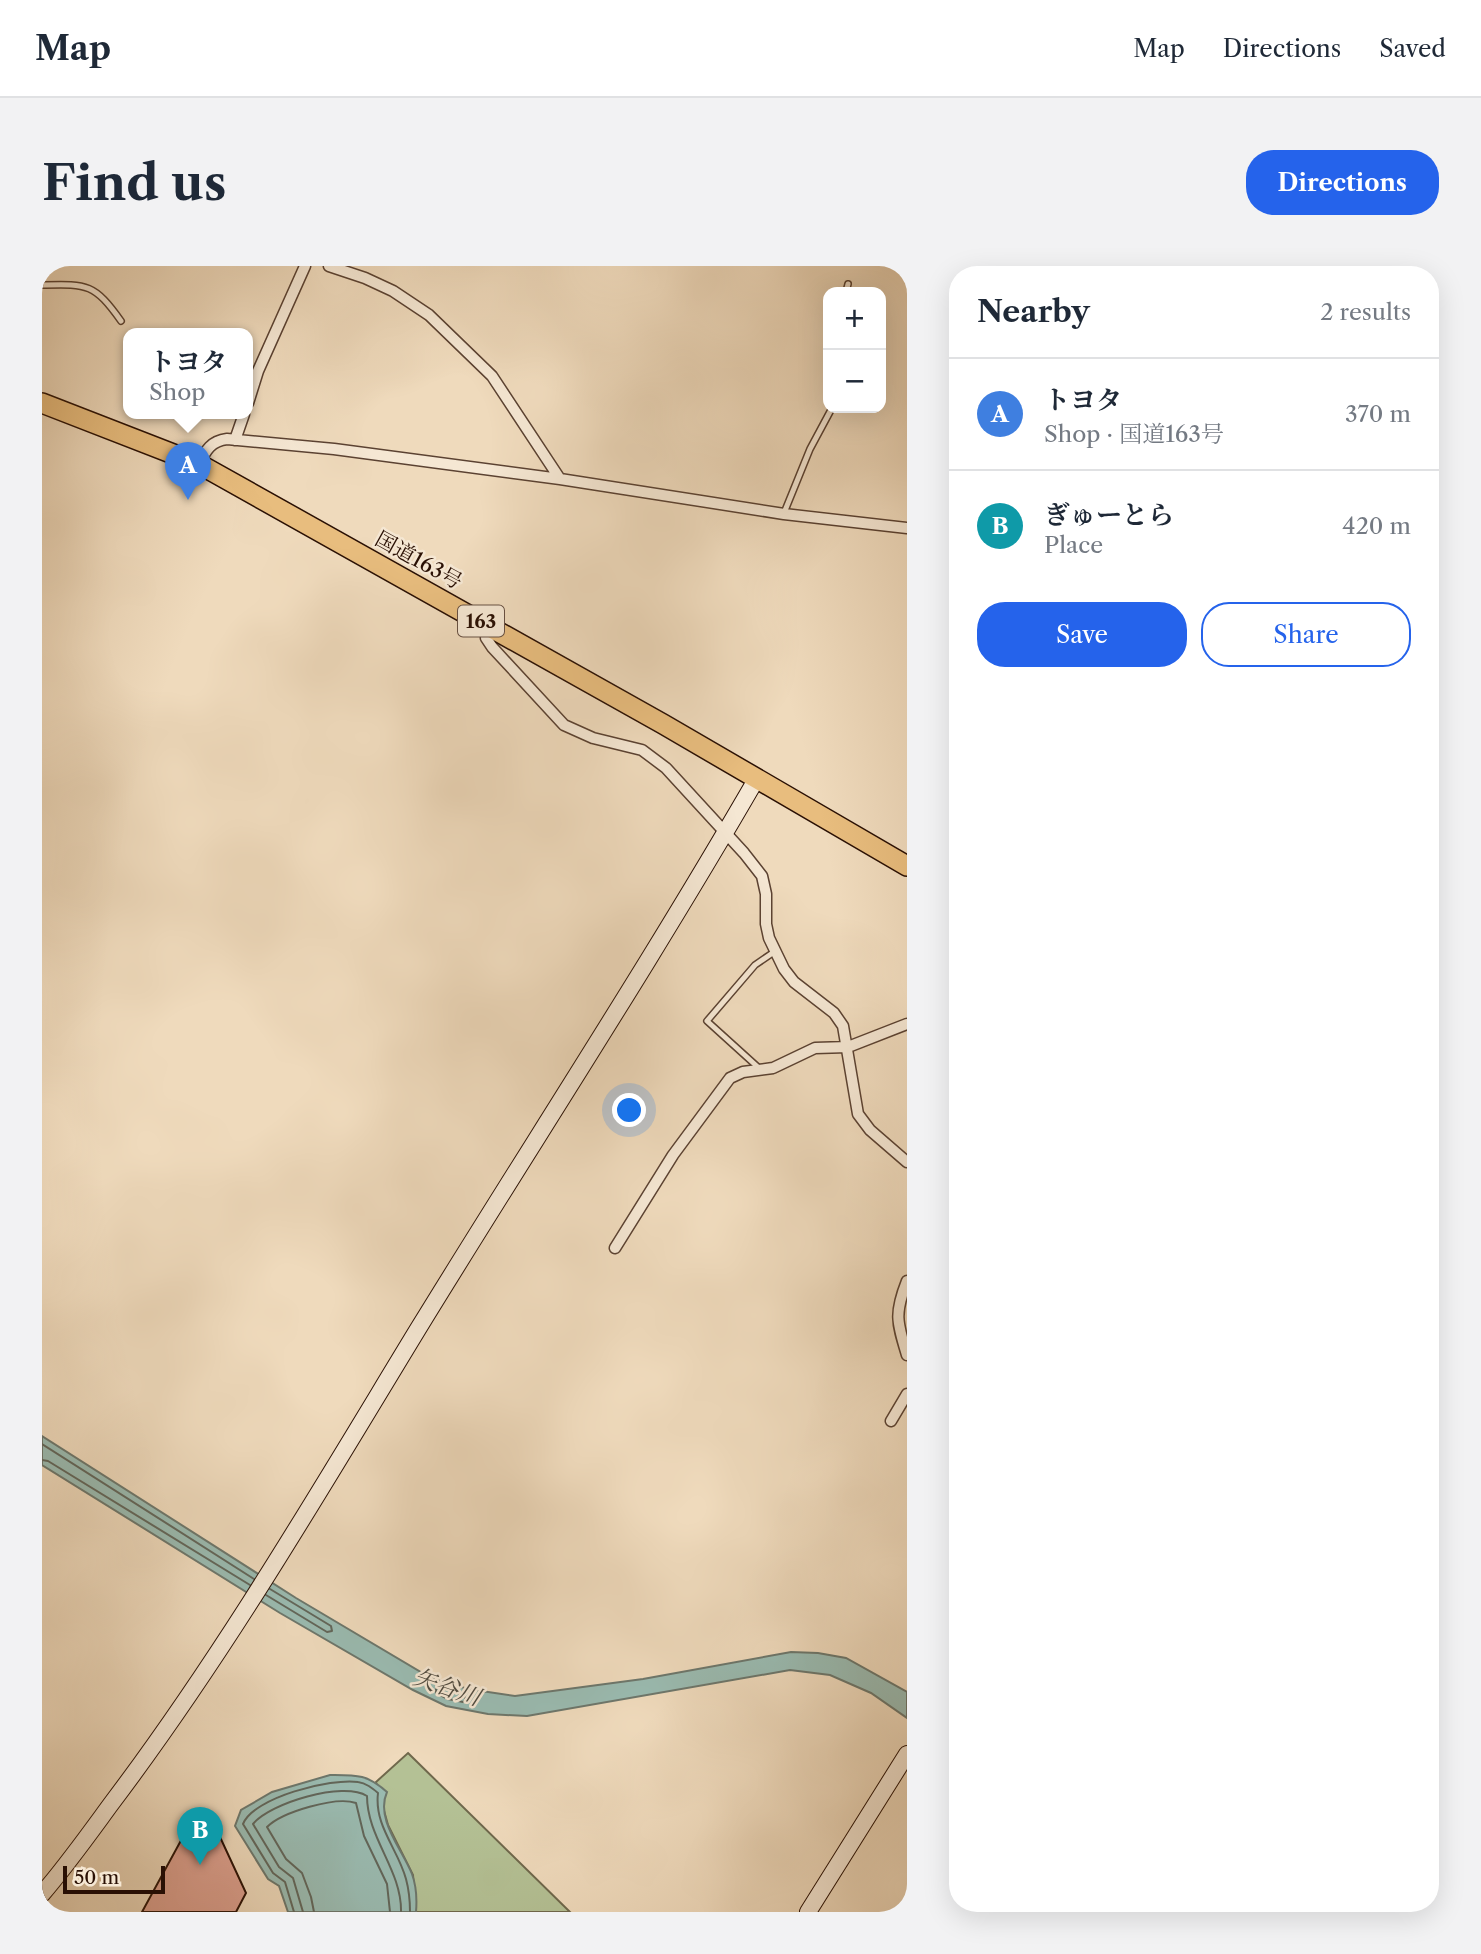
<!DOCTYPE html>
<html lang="en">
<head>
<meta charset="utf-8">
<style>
  body { margin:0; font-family:"Libre Caslon Text","Noto Serif JP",serif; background:#f2f2f3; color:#1f2937 }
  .controls { position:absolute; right:21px; top:21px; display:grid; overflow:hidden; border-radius:14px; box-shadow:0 7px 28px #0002 }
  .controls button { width:63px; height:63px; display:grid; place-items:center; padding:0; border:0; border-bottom:2px solid #e0e1e3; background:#fff; color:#1f2937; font:35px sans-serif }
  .scale { position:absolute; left:21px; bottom:18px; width:102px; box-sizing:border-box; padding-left:7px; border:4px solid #2a1004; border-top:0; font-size:19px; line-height:24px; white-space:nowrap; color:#2a1004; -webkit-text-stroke:5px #f5e7d3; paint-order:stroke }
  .you { position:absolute; left:588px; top:845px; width:24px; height:24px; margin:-18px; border:5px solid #fff; border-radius:50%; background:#1a73e8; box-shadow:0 0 0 10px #1a73e833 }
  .badge { display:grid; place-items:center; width:46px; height:46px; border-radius:50%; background:#2563eb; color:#fff; font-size:23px; font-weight:700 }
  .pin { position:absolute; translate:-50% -58px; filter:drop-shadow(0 2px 4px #0008) }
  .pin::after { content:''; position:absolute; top:37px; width:24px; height:21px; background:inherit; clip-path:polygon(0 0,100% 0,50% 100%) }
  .popup { position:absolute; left:81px; top:62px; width:130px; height:91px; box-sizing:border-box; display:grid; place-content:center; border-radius:14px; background:#fff; filter:drop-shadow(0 2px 5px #0005); font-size:23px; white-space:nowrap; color:#747a83 }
  .popup b { font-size:26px; color:#1f2937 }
  .popup::after { content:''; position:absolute; left:50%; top:100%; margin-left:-14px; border:14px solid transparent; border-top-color:#fff }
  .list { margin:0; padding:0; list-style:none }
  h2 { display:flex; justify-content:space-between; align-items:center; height:91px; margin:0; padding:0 28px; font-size:30px }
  h2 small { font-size:23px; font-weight:400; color:#747a83 }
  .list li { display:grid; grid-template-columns:46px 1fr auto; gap:21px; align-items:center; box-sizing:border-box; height:112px; padding:0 28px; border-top:2px solid #e0e1e3 }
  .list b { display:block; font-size:26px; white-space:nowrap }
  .list p { margin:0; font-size:23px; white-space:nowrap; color:#747a83 }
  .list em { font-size:23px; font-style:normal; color:#747a83 }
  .actions { display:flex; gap:14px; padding:21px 28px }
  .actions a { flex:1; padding:16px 0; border:2px solid #2563eb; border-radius:28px; text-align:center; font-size:24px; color:#2563eb }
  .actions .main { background:#2563eb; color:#fff }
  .map { position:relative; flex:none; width:865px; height:1646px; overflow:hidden; border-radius:28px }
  header { display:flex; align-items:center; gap:42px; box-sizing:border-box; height:98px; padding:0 35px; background:#fff; border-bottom:2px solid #e0e1e3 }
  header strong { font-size:33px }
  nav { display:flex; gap:38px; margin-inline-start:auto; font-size:24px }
  .intro { display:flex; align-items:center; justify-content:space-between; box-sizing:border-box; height:168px; padding:0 42px }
  h1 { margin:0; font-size:49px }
  .button { padding:18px 32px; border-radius:28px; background:#2563eb; color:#fff; font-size:24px; font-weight:700 }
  main { display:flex; gap:42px; padding:0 42px }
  aside { flex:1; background:#fff; border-radius:28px; box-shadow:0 7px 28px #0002 }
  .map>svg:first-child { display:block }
  .green { fill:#b4c195; stroke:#6f684c; stroke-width:2 }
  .water { fill:#9abbb1; stroke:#6d776c; stroke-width:2 }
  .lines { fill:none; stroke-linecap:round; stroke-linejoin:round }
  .shore { stroke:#62665a; stroke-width:2 }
  .building { fill:#dc9f8e; stroke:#2a1004; stroke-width:2 }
  .lane-casing { stroke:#5b4232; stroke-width:8 }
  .street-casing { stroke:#5b4232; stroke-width:13 }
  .secondary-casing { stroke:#2a1004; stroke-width:18 }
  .highway-casing { stroke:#2a1004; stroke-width:22 }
  .lane { stroke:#f5e7d3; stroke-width:5 }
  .street { stroke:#f5e7d3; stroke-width:10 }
  .secondary { stroke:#f5e7d3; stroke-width:16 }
  .highway { stroke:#e8bd7e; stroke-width:19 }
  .labels { text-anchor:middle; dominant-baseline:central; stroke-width:5; stroke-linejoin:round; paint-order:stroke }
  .shield { fill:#f5e7d3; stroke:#675042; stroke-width:2 }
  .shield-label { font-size:19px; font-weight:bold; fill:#2a1004 }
  .street-label { font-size:21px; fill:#2a1004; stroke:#f5e7d3 }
  .water-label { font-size:23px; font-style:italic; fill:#514c41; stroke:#f5e7d3 }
</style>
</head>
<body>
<header>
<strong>Map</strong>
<nav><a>Map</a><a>Directions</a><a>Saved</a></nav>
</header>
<div class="intro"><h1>Find us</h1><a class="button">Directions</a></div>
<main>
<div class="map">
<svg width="865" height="1646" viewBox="0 0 865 1646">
  <rect width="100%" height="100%" fill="#efdabc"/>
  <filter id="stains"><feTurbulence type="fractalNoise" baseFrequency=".00286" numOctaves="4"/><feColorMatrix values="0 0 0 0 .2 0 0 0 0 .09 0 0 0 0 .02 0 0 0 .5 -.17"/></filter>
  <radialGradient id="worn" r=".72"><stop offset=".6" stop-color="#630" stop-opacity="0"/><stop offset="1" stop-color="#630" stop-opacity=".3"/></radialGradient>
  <path class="green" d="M 366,1487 L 528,1646 L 374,1646 L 371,1609 L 346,1559 L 334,1516 Z"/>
  <path class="water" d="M 0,1170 L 254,1332 L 389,1412 L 426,1423 L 473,1430 L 601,1413 L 749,1386 L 776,1387 L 804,1392 L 865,1426 L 865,1452 L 829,1427 L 788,1409 L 748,1404 L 485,1450 L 446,1448 L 404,1440 L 371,1424 L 238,1347 L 0,1199 Z
    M 288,1509 C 314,1509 325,1508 345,1526 C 333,1553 360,1583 370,1608 C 374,1619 375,1634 374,1646 L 246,1646 L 237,1620 L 226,1613 L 193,1560 L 199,1544 L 230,1526 Z"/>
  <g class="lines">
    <path class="shore" d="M 0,1178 L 212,1313
      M 0,1194 L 6,1195 L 208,1319
      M 224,1329 L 285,1366 L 290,1365 L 289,1360 L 228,1323
      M 397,1421 L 422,1429 L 424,1434 L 421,1436 L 406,1433 L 394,1427 L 394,1423 Z
      M 252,1646 L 243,1616 L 231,1607 L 201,1558 C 212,1531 289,1512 316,1516 C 324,1517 330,1522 336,1527 C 332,1560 356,1583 364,1613 C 367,1624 368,1635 368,1646
      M 261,1646 L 251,1612 L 237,1601 L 211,1558 C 228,1537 301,1515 325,1530 C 325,1572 360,1604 359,1646
      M 272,1646 L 269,1631 L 260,1607 L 244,1593 L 225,1561 C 240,1546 294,1530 314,1537 L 322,1570 L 345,1618 L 348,1646"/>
  </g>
  <path class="building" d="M 155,1545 L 169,1552 L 172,1560 L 169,1566 L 178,1571 L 204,1627 L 194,1646 L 100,1646 Z"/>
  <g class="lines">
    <defs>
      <path id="lane" d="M 0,19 C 45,18 52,17 79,55
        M 804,26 L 806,18
        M 742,247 L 768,183 L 790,142
        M 718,803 L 665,755 L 713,699 L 732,686"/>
      <path id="street" d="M 287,0 L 323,12 L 351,25 L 387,49 L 450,110 L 518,213
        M 206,137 L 216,105 L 263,0
        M 193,174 L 202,148
        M 157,198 C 164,184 169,175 185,173 L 292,183 L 518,213 L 742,248 L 865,262
        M 446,359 L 444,372 L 450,381 L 522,459 L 551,472 L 600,484 L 624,502 L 702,587 L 720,610 L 724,628 L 724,658 L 727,672 L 742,703 L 752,716 L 792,747 L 801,760 L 816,848 L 828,864 L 865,896
        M 573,982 L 631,889 L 688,812 L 701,806 L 731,802 L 773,782 L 806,781 L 865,758
        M 865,1015 C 852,1048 855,1056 865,1089
        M 849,1155 L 865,1128"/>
      <path id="secondary" d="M 0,1628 C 25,1599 47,1568 69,1538 C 183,1387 278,1224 376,1063 C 489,879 607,699 715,512
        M 766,1646 L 865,1488"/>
      <path id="highway" d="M 0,137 L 157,198 L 621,458 L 865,600"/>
    </defs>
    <use href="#lane" class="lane-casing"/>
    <use href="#street" class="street-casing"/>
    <use href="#secondary" class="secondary-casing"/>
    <use href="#highway" class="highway-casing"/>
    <use href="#lane" class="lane"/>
    <use href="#street" class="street"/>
    <use href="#secondary" class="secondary"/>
    <use href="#highway" class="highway"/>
  </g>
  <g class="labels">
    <rect class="shield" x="416" y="339.5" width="46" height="31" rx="5"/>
    <g class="shield-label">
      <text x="439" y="355">163</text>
    </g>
    <g class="street-label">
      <text transform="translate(377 294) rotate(29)">国道163号</text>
    </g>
    <g class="water-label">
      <text transform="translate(405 1421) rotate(19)">矢谷川</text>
    </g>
  </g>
  <rect width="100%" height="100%" filter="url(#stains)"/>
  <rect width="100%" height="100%" fill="url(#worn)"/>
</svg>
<div class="controls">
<button>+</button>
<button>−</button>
</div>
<div class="scale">50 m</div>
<div class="you"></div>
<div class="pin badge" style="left:146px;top:234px;background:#3f7fe0">A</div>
<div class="popup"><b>トヨタ</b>Shop</div>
<div class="pin badge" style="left:158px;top:1599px;background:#0f9aa8">B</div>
</div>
<aside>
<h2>Nearby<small>2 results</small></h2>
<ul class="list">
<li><span class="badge" style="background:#3f7fe0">A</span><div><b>トヨタ</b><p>Shop · 国道163号</p></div><em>370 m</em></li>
<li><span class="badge" style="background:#0f9aa8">B</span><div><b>ぎゅーとら</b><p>Place</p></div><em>420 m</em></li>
</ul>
<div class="actions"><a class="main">Save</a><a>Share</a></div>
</aside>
</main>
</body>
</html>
